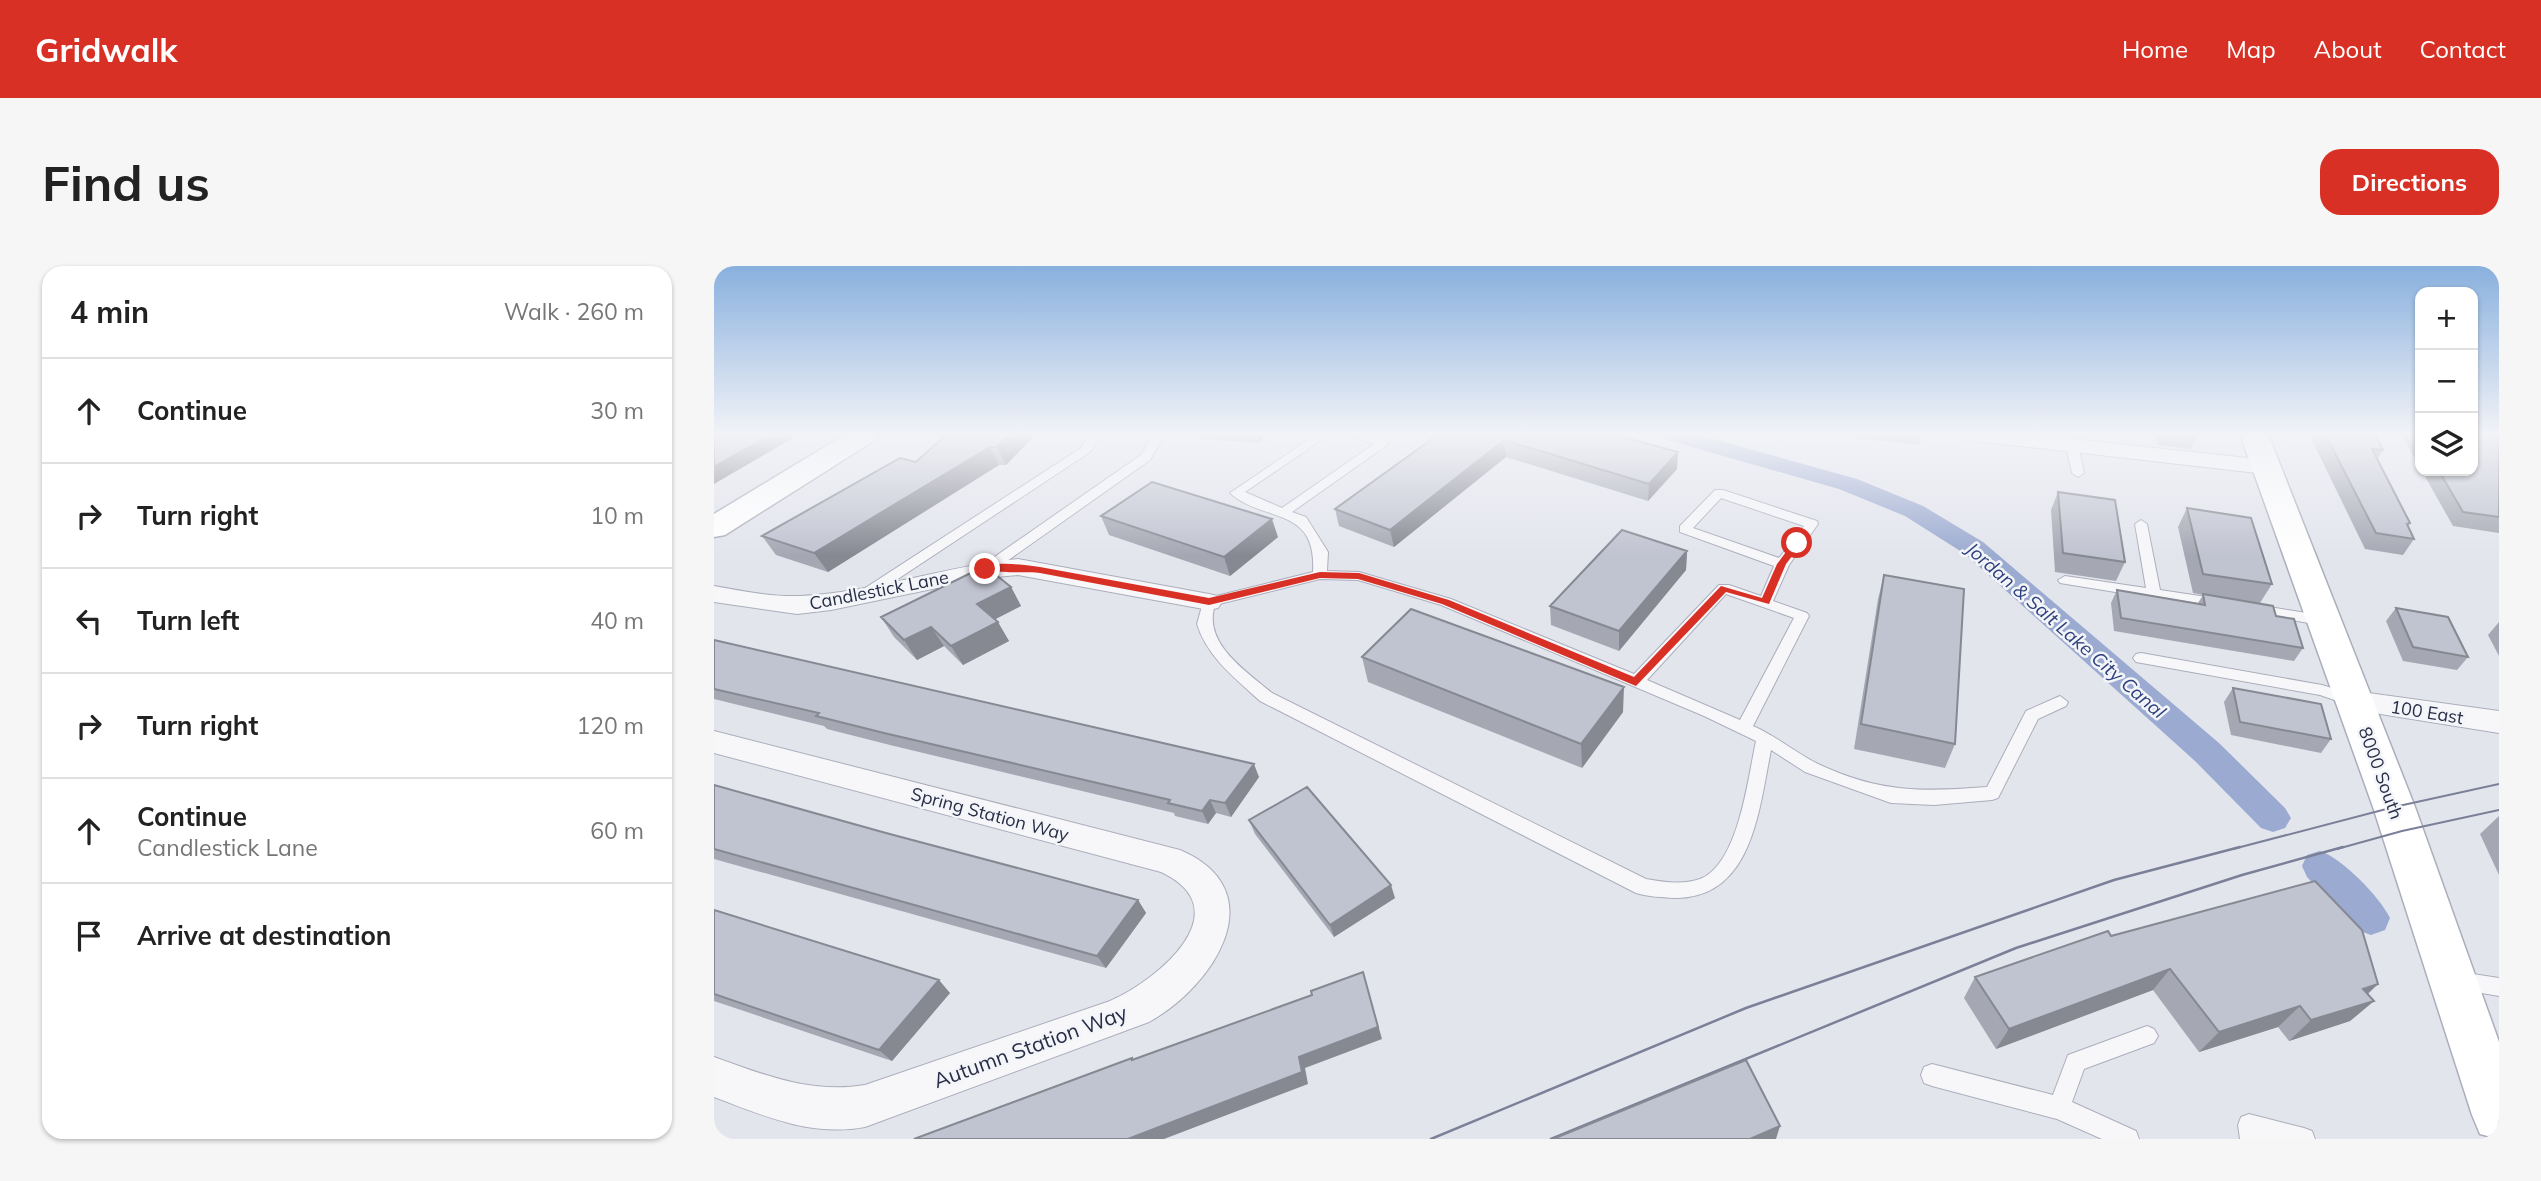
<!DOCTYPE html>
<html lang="en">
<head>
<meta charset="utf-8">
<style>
  body { margin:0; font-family:Mulish,sans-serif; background:#f6f6f6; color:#222 }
  .controls { position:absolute; right:21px; top:21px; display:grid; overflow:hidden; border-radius:14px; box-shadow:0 2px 5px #0004 }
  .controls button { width:63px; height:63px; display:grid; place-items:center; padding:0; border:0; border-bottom:2px solid #e0e0e0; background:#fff; color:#222; font:35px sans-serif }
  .stop { position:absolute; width:21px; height:21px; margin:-16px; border:5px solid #d93025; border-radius:50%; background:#fff }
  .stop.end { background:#d93025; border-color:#fff; box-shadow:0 2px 7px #0008 }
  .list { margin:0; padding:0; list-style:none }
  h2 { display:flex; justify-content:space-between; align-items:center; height:91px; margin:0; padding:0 28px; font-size:30px }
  h2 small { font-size:23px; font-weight:400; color:#767676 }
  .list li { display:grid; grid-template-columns:46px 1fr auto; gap:21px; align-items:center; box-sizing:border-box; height:105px; padding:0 28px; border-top:2px solid #e0e0e0 }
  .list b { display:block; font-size:26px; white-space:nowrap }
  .list p { margin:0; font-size:23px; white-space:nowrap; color:#767676 }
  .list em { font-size:23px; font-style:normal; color:#767676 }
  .icon { flex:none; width:38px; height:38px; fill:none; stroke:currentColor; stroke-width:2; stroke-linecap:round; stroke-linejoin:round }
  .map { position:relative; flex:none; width:1785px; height:873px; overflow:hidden; border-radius:21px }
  header { display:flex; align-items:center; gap:42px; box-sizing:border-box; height:98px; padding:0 35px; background:#d93025; color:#fff }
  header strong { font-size:33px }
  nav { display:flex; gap:38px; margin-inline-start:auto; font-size:24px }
  .intro { display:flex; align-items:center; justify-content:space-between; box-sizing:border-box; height:168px; padding:0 42px }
  h1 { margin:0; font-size:49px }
  .button { padding:18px 32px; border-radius:21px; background:#d93025; color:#fff; font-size:24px; font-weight:700 }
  main { display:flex; gap:42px; padding:0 42px }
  aside { flex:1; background:#fff; border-radius:21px; box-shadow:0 2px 5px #0004 }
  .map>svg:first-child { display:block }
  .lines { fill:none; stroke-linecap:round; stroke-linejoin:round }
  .canal { fill:#9baad0; fill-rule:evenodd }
  .lane-casing { stroke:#abaebb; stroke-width:2 }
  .street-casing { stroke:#abaebb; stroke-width:2 }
  .secondary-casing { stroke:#abaebb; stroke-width:3 }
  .lane { fill:#f7f7fa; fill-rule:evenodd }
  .street { fill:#f7f7fa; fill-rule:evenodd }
  .secondary { fill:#fff; fill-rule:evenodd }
  .tram-far1 { stroke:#7b8098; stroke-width:2 }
  .tram { stroke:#7b8098; stroke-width:2.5 }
  .wall { fill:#a5a8b3 }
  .shaded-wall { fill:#868892 }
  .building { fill:#c0c3d0; stroke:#868892; stroke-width:2 }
  .route { fill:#d93025 }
  .labels { text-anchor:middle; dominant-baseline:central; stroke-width:5; stroke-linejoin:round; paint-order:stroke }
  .street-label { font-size:18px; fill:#292e47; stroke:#f4f5f9 }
  .water-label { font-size:19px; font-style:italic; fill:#2e427f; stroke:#f4f5f9 }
  .near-street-label { font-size:21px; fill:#292e47; stroke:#f4f5f9 }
</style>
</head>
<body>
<header>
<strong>Gridwalk</strong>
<nav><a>Home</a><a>Map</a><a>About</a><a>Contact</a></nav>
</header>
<div class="intro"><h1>Find us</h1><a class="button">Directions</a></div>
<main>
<aside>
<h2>4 min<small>Walk · 260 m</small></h2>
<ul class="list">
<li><svg class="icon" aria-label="ahead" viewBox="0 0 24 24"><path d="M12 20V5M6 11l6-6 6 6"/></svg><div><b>Continue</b></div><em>30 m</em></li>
<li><svg class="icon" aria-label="right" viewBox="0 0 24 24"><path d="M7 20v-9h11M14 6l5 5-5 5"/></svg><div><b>Turn right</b></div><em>10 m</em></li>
<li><svg class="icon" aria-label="left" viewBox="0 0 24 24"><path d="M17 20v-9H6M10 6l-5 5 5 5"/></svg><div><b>Turn left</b></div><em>40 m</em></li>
<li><svg class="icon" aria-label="right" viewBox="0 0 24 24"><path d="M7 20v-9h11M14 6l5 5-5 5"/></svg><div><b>Turn right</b></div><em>120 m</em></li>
<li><svg class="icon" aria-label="ahead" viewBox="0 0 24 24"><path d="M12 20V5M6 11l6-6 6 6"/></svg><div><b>Continue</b><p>Candlestick Lane</p></div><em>60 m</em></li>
<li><svg class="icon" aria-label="arrive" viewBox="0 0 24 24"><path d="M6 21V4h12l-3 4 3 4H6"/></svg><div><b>Arrive at destination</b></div></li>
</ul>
</aside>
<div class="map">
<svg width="1785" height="873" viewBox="0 0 1785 873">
  <rect width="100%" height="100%" fill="#e3e5ed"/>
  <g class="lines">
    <path class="canal" d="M 947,168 L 982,168 L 1143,213 L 1209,240 L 1269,276 L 1505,477 L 1571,542 L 1577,552 L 1571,562 L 1559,566 L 1547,562 L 1481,495 L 1251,288 L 1191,250 L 1125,223 L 950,173 Z
      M 1606,585 C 1628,592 1666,631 1676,652 L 1671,664 L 1657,669 L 1643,664 L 1593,611 L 1588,600 L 1593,589 Z"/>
    <defs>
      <path id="lane" d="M 376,168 L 387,168 L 376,186 L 155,332 L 145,332 L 143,329 L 145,326 L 367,182 Z
        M 440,168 L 451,168 L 436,194 L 276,307 L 266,307 L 264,304 L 266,301 L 427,189 Z
        M 603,168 L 616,168 L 531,226 L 568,242 L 660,178 L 638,170 L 637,168 L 652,168 L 673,175 L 673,179 L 578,246 L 592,251 L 614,286 L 613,305 L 645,306 L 737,333 L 920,408 L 1005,319 L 1015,319 L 1047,330 L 1060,300 L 966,266 L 966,260 L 1001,224 L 1009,224 L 1103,255 L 1104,258 L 1075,299 L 1059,335 L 1093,347 L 1095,350 L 1039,460 C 1062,470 1082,487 1104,498 C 1166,527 1207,526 1273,521 L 1312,445 L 1346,430 L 1354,436 L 1352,440 L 1324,453 L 1284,532 L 1278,534 L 1220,539 L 1177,537 L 1091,506 L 1057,484 C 1045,543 1039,633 960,632 C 948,631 934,631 922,627 L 546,435 C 522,413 493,391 483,358 L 490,333 L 599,306 C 603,239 549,257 516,227 ZM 1007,232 L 1090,260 L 1065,292 L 979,262 ZM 606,313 L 644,314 L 727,339 L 990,450 L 1042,475 C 1034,511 1025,598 986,613 C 969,619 949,616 932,613 L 558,427 C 532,405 488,377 501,339 ZM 1012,328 L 1080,352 L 1026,454 L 933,414 Z
        M 1358,176 L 1364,179 L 1370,207 L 1364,211 L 1358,207 L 1352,179 Z
        M 1427,254 L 1433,258 L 1446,324 L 1506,333 L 1513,338 L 1511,341 L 1506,343 L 1346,317 L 1344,314 L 1351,310 L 1432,322 L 1421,258 Z
        M 1542,339 L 1612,350 L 1619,355 L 1612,360 L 1537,347 L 1535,344 L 1537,341 Z
        M 1427,387 L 1608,419 L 1644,430 L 1646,434 L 1638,440 L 1606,429 L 1422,396 L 1419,392 L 1422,388 Z
        M 1746,706 L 1785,712 L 1785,730 L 1739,722 L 1736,715 L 1739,708 Z
        M 1433,760 L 1440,763 L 1444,770 L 1440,777 L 1370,803 L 1358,836 L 1422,865 L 1425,873 L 1388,873 L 1343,853 L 1218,820 L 1210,817 L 1207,809 L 1210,801 L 1218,798 L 1339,829 L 1354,789 Z
        M 1535,848 L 1590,862 L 1598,865 L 1601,873 L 1526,873 L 1524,859 L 1527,851 Z"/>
      <path id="street" d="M 1244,168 L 1310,168 L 1552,194 L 1560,196 L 1563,201 L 1560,206 L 1552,208 L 1255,174 L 1247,173 Z
        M 304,293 L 495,328 L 504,330 L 508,336 L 504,342 L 495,344 L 304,309 L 271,312 L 117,344 L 83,348 L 0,336 L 0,320 C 28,325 58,331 86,330 C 159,327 231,300 304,293 Z
        M 1640,425 L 1785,445 L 1785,467 L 1629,442 L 1625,435 L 1629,428 Z
        M 0,465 L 466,584 C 562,625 500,720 435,756 L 151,861 C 97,871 50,850 0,831 L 0,791 C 50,809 97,828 151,819 L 396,735 C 444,714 528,644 447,606 L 0,487 Z"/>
      <path id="secondary" d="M 132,168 L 165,168 L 161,174 L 11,269 L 0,271 L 0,248 Z
        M 1526,168 L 1554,168 L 1701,541 L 1785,776 L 1785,873 L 1766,868 L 1758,849 L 1659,541 Z"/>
    </defs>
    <use href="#lane" class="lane-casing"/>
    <use href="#street" class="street-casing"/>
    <use href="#secondary" class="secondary-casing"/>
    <use href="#lane" class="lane"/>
    <use href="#street" class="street"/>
    <use href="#secondary" class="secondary"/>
    <path class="tram-far1" d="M 1519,583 L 1680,541 L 1785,518
      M 1623,583 L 1688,565 L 1785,544"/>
    <path class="tram" d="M 717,873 L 1032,742 L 1400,614 L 1526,581
      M 837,873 L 1302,682 L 1528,609 L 1629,581"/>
  </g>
  <path class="wall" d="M 322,168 L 292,199 L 285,199 L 114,306 L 62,289 L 48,270 L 202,196 Z
    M 486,168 L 552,168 L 545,177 L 487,173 Z
    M 725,168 L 898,168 L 963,203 L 934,235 L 792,191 L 680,281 L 625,260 L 621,243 Z
    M 1135,168 L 1205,168 L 1208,169 L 1205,179 L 1134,171 Z
    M 1441,168 L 1481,168 L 1482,172 L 1477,183 L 1444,179 Z
    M 1595,168 L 1661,168 L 1669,184 L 1663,194 L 1696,257 L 1694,260 L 1700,273 L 1689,289 L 1651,283 Z
    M 1691,168 L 1706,168 L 1706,202 L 1689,171 Z
    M 1785,168 L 1785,267 L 1739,260 L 1708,205 L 1759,205 Z
    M 1344,226 L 1411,296 L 1402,315 L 1341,306 L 1337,244 Z
    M 1473,242 L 1558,318 L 1546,337 L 1562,350 L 1589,382 L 1580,395 L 1400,365 L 1397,337 L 1403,324 L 1484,337 L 1489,329 L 1479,327 L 1464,261 Z
    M 387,250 L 564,271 L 516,310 L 395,269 Z
    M 973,285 L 972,304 L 905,385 L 837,359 L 836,340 Z
    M 1170,309 L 1241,478 L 1231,502 L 1140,483 L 1164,333 Z
    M 297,321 L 307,340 L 281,353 L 295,375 L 249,399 L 230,380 L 203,394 L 180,371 L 167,351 Z
    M 1682,342 L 1754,391 L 1743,404 L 1689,395 L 1672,355 Z
    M 1785,356 L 1785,390 L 1774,369 Z
    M 0,374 L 545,511 L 517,551 L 502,547 L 494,558 L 461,550 L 460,547 L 180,480 L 113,463 L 110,460 L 0,433 Z
    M 648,391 L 909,446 L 868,502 L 654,416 Z
    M 1519,422 L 1617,473 L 1607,487 L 1517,469 L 1510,436 Z
    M 0,519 L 172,567 L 424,634 L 432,647 L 392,702 L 0,593 Z
    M 1785,550 L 1785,609 L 1766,568 Z
    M 535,554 L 681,632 L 620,671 L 541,568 Z
    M 0,644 L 236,727 L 178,795 L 0,735 Z
    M 1397,670 L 1664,718 L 1654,728 L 1660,735 L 1636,755 L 1575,775 L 1564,761 L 1485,786 L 1439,724 L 1282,783 L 1250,732 L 1261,711 Z"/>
  <path class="shaded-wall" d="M 58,168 L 86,168 L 0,218 L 0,201 Z
    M 296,168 L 322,168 L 292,199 L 283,181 Z
    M 543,168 L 552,168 L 545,177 Z
    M 790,174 L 792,191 L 680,281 L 676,264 Z
    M 276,181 L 285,199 L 114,306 L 100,287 Z
    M 964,186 L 963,203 L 934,235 L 935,218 Z
    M 558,253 L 564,271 L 516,310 L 510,291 Z
    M 973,285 L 972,304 L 905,385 L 905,365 Z
    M 297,321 L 307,340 L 274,357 L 263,338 Z
    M 284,356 L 295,375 L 249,399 L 237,380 Z
    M 217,361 L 230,380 L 203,394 L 190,374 Z
    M 910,421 L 909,446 L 868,502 L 867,478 Z
    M 540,498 L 545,511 L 517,551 L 511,537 Z
    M 496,534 L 502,547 L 494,558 L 488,545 Z
    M 677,619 L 681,632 L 620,671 L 616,659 Z
    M 424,634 L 432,647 L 392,702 L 383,690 Z
    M 1456,703 L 1439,724 L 1282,783 L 1295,763 Z
    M 649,706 L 668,773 L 591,802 L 594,818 L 450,873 L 414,873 L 585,791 Z
    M 225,714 L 236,727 L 178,795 L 165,784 Z
    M 1664,718 L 1641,739 L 1649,723 Z
    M 1660,735 L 1636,755 L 1575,775 L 1597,754 Z
    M 1586,740 L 1564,761 L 1485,786 L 1505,766 Z
    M 1066,860 L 1062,873 L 1036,873 Z"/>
  <path class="building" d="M 0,168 L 58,168 L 0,201 Z
    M 233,168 L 296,168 L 283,181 L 276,181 L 100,287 L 48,270 L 186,192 L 202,196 Z
    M 725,168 L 898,168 L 964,186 L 935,218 L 790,174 L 676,264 L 621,243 Z
    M 1449,168 L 1481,168 L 1482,172 Z
    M 1611,168 L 1661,168 L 1669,184 L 1658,183 L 1696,257 L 1693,258 L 1700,273 L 1662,267 Z
    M 1759,168 L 1785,168 L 1785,251 L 1749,246 L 1725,205 L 1759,205 Z
    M 438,216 L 558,253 L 510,291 L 387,250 Z
    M 1344,226 L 1401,234 L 1411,296 L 1349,287 Z
    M 1473,242 L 1537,252 L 1558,318 L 1489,308 Z
    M 908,264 L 973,285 L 905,365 L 836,340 Z
    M 271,300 L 297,321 L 263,338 L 284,356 L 237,380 L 217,361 L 190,374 L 167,351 Z
    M 1170,309 L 1250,323 L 1241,478 L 1147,458 Z
    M 1403,324 L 1491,339 L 1489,328 L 1559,340 L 1562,350 L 1580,353 L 1589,382 L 1407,352 Z
    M 1682,342 L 1734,351 L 1754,391 L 1699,381 Z
    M 697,343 L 910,421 L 867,478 L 648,391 Z
    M 0,374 L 540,498 L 511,537 L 496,534 L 488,545 L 454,537 L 456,534 L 170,467 L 102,450 L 105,447 L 0,423 Z
    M 1519,422 L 1607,438 L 1617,473 L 1526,456 Z
    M 0,519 L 172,567 L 424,634 L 383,690 L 0,583 Z
    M 593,521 L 677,619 L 616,659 L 535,554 Z
    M 1601,615 L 1648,664 L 1664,718 L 1649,723 L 1660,735 L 1597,754 L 1586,740 L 1505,766 L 1456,703 L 1295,763 L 1261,711 L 1394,665 L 1397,670 Z
    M 0,644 L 225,714 L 165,784 L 0,728 Z
    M 649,706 L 664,761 L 585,791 L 588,806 L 414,873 L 200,873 L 418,792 L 418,794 L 598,729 L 597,725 Z
    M 1032,794 L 1066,860 L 1036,873 L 839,873 Z"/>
  <linearGradient id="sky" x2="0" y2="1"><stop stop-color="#89b0de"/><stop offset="0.58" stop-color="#f2f3f7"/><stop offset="1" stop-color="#f2f3f7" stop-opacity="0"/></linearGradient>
  <rect width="1785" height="290" fill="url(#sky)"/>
  <path class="route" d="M 1080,275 L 1088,277 L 1072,298 L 1055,338 L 1012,326 L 922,420 L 728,338 L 644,313 L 606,312 L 495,339 L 326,307 C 313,305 274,308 266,303 C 281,294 309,299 326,301 L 495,332 L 606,306 L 645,307 L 735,334 L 920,411 L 1007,320 L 1048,332 L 1063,298 Z"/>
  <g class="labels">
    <g class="street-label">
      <text transform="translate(165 324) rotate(-11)">Candlestick Lane</text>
      <text transform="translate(1713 446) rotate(9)">100 East</text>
      <text transform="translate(1667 507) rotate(70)">8000 South</text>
      <text transform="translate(276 548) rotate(15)">Spring Station Way</text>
    </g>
    <g class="water-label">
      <text transform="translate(1352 364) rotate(41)">Jordan &amp; Salt Lake City Canal</text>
    </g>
    <g class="near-street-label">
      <text transform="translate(316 780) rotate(-20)">Autumn Station Way</text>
    </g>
  </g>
</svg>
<div class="controls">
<button>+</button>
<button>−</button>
<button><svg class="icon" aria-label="layers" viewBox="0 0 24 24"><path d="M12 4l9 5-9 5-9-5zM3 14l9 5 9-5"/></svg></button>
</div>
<div class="stop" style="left:1083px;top:277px"></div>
<div class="stop end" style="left:271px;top:303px"></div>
</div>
</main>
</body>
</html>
